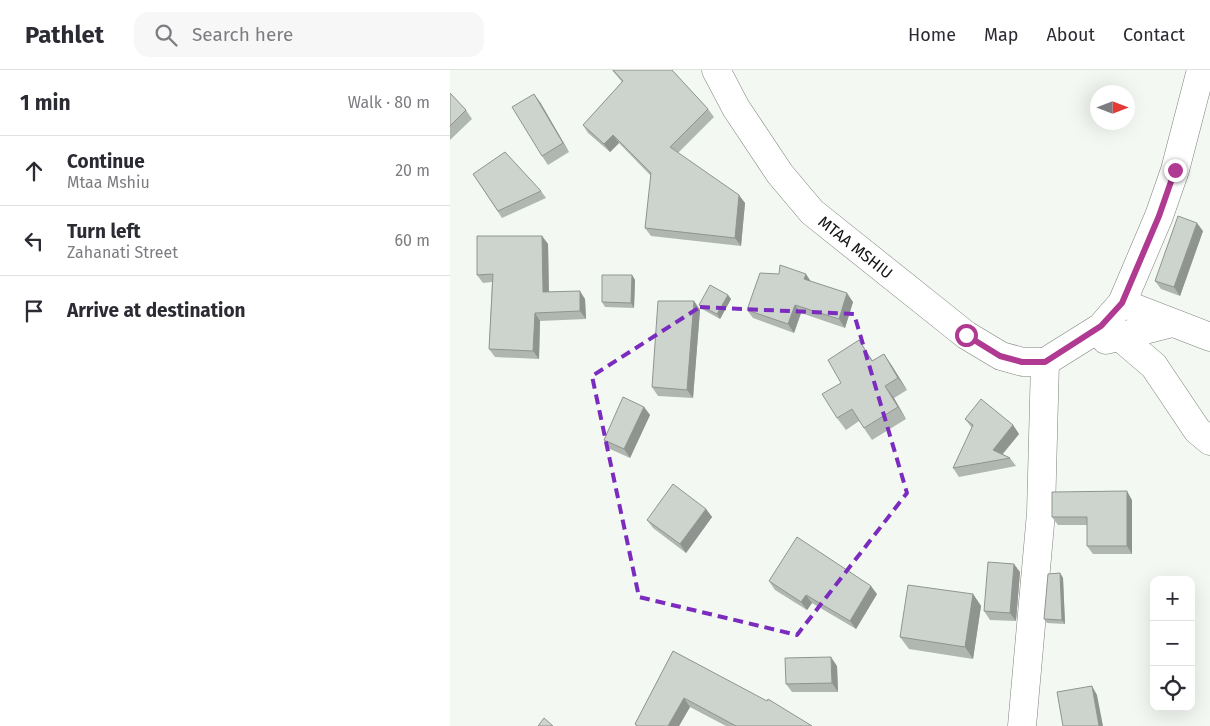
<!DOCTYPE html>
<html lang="en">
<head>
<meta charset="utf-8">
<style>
  body { margin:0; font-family:"Fira Sans",sans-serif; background:#f7f7f7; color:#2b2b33 }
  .controls { position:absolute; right:15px; bottom:15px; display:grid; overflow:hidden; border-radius:10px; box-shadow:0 5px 20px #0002 }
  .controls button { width:45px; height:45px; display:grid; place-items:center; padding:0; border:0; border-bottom:1px solid #e1e1e2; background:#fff; color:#2b2b33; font:25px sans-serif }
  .compass { position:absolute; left:640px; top:15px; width:45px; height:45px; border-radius:50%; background:#fff; box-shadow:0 5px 20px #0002; rotate:90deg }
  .stop { position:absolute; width:15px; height:15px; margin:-11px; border:4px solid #b03a91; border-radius:50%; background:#fff }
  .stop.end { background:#b03a91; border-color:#fff; box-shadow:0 1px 5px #0008 }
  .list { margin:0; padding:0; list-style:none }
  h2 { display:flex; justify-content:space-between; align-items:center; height:65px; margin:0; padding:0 20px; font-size:21px }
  h2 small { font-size:16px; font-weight:400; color:#7c7c81 }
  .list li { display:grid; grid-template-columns:32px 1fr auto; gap:15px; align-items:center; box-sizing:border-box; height:70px; padding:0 20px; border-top:1px solid #e1e1e2 }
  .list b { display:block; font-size:19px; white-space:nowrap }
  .list p { margin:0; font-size:16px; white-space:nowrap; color:#7c7c81 }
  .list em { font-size:16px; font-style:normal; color:#7c7c81 }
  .icon { flex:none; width:28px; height:28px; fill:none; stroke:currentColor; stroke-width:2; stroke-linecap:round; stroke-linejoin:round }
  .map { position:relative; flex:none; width:760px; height:656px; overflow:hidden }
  header { display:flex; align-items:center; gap:30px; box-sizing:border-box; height:70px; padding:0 25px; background:#fff; border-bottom:1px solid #e1e1e2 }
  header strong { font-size:24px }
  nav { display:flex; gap:28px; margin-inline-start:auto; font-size:18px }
  .search { width:350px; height:45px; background:#f7f7f7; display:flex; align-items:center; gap:12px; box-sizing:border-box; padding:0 18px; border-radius:15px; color:#7c7c81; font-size:19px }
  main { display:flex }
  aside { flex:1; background:#fff }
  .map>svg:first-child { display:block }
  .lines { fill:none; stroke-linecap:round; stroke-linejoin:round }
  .minor-casing { stroke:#7c817b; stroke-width:29 }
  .minor { stroke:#fff; stroke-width:28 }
  .wall { fill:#b0b6b0 }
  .shaded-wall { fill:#909490 }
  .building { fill:#cdd4cd; stroke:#909490 }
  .route { stroke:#b03a91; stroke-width:6 }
  .marked { fill:none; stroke:#7b2cbf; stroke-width:4; stroke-dasharray:10 6; stroke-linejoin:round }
  .labels { text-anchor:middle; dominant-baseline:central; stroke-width:4.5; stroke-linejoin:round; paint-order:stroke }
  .street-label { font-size:16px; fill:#131513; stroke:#fff }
</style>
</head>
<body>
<header>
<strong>Pathlet</strong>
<div class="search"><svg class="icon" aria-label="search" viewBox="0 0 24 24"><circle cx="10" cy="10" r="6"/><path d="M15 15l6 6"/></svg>Search here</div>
<nav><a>Home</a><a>Map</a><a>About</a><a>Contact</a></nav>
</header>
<main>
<aside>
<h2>1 min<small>Walk · 80 m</small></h2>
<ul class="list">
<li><svg class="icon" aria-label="ahead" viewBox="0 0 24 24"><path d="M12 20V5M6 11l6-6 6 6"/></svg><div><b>Continue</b><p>Mtaa Mshiu</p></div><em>20 m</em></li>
<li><svg class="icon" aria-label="left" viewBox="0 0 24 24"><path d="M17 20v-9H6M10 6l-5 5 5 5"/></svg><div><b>Turn left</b><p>Zahanati Street</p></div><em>60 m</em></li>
<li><svg class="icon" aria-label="arrive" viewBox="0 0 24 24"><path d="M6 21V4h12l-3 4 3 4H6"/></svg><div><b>Arrive at destination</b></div></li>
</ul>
</aside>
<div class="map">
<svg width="760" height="656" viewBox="0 0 760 656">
  <rect width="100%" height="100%" fill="#f3f9f2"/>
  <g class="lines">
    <defs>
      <g id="minor">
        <path id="s1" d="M 266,0 L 286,38 L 330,104 L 362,142 L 516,265 L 551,286 L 573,292 L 595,292"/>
        <path d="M 672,233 L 760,267"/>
        <path d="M 669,266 L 704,296 L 747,360 L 760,371"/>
        <path d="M 656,270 L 722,253"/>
        <path d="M 595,292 L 651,257 L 672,233 L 709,146 L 725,100 L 751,0"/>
        <path d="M 572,656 L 591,443 L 595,292"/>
      </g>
    </defs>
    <use href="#minor" class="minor-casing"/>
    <use href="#minor" class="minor"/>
  </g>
  <path class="wall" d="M 162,0 L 222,0 L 258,39 L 264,47 L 228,83 L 295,133 L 291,176 L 201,166 L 195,158 L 201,106 L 169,73 L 160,82 L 138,63 L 133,55 L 172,12 Z
    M 0,23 L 16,40 L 22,49 L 0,70 Z
    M 90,32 L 119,82 L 98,95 L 92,86 Z
    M 23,104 L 91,121 L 96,128 L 52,148 Z
    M 753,161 L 730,226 L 711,219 L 705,211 Z
    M 92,166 L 98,174 L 99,222 L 135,229 L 136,249 L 90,251 L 89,289 L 45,287 L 39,279 L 42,212 L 33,213 L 27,205 Z
    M 182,205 L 185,210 L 184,238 L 155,237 L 152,232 Z
    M 360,211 L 403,232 L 395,258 L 351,243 L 344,263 L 303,248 L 297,240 Z
    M 278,225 L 281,229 L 270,249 L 252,239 L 249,235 Z
    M 244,231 L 250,240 L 243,328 L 208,326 L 202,317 Z
    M 409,270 L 423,291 L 434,284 L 442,296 L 457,320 L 444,328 L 456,349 L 422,370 L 409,351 L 396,360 L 387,348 Z
    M 194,337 L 200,345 L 180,388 L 160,379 L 154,370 Z
    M 515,349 L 563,355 L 569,364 L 553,384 L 560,388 L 566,396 L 509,407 L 503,398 L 522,358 Z
    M 682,430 L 682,484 L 643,484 L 637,476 L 637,455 L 608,455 L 602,447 Z
    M 256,439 L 262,447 L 236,483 L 203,458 L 197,450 Z
    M 570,502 L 566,551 L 540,550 L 534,541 Z
    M 610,503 L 613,508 L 615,554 L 597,553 L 594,549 Z
    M 319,511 L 427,524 L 406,559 L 362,533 L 357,540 L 325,520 Z
    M 523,524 L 531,536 L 523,589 L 459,579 L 450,567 Z
    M 223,581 L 362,656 L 276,656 L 240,637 L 229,656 L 186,656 L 185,654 Z
    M 387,596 L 388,622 L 342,622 L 336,614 Z"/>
  <path class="shaded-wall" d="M 84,24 L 90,32 L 119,82 L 113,73 Z
    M 163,65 L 169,73 L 160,82 L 154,74 Z
    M 289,125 L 295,133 L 291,176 L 285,168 Z
    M 747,153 L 753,161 L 730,226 L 724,217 Z
    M 92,166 L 98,174 L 99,230 L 93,222 Z
    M 356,204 L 362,213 L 354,209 Z
    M 182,205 L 185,210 L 184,238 L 181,233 Z
    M 130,221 L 135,229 L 136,249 L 130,241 Z
    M 397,223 L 403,232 L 395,258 L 389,249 Z
    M 278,225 L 281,229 L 270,249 L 267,244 Z
    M 244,231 L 250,240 L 243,328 L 237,320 Z
    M 345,235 L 351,243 L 344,263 L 338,254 Z
    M 85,243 L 90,251 L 89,289 L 83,281 Z
    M 434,284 L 442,296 L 457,320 L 448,308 Z
    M 435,316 L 444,328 L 456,349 L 448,337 Z
    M 194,337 L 200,345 L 180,388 L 174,379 Z
    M 563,355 L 569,364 L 549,388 L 543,380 Z
    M 677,421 L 682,430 L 682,484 L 677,476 Z
    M 256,439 L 262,447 L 236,483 L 230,474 Z
    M 564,494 L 570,502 L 566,551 L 560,543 Z
    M 610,503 L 613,508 L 615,554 L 612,550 Z
    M 421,516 L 427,524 L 406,559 L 400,551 Z
    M 523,524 L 531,536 L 523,589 L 515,577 Z
    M 356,525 L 362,533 L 357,540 L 351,532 Z
    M 381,587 L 387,596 L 388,622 L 382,613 Z
    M 642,616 L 647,625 L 653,656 L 649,656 Z
    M 234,628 L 240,637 L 229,656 L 218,656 Z"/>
  <path class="building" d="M 163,0 L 222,0 L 258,39 L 220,77 L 289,125 L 285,168 L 195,158 L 201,103 L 163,65 L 154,74 L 133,55 L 173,11 Z
    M 0,23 L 16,40 L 0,56 Z
    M 84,24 L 113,73 L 92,86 L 62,37 Z
    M 55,82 L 91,121 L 48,141 L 23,104 Z
    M 728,146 L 747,153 L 724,217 L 705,211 Z
    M 27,166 L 92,166 L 93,222 L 130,221 L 130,241 L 85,243 L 83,281 L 39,279 L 43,204 L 27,205 Z
    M 330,195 L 356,204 L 354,209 L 397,223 L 389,249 L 345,235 L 338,254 L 297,240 L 310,203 L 329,204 Z
    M 152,205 L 182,205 L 181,233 L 152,232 Z
    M 260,215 L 278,225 L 267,244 L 249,235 Z
    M 208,231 L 244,231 L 237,320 L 202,317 Z
    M 409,270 L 422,291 L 434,284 L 448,308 L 435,316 L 448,337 L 414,358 L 402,339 L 387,348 L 372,324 L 391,313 L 378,290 Z
    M 173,327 L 194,337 L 174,379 L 154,370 Z
    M 531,329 L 563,355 L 543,380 L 560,388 L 503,398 L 523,355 L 515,349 Z
    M 223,414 L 256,439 L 230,474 L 197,450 Z
    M 677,421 L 677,476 L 637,476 L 637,447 L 602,447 L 602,422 Z
    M 347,467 L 421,516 L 400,551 L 356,525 L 351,532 L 319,511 Z
    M 538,492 L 564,494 L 560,543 L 534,541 Z
    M 610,503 L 612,550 L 594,549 L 598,504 Z
    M 458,515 L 523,524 L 515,577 L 450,567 Z
    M 223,581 L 317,631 L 318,629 L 362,656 L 286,656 L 234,628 L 218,656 L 188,656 L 185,654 Z
    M 381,587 L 382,613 L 336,614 L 335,588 Z
    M 642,616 L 649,656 L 613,656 L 607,622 Z
    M 94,648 L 103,656 L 88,656 Z"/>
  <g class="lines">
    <path class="route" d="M 516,265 L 550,286 L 572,292 L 595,292 L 651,256 L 672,233 L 709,146 L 725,100"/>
  </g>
  <path class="marked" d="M 250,237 L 404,244 L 457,423 L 347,565 L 189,527 L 142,306 Z"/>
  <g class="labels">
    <g class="street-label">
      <text stroke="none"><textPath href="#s1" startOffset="228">MTAA MSHIU</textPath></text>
    </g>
  </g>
</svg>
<div class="controls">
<button>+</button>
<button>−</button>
<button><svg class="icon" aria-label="locate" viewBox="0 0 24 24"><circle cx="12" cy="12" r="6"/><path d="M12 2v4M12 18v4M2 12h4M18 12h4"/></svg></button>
</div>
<svg class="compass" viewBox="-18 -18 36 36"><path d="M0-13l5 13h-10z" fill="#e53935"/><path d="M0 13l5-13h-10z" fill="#7c7c81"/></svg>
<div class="stop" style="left:516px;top:265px"></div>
<div class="stop end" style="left:725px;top:100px"></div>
</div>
</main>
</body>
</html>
